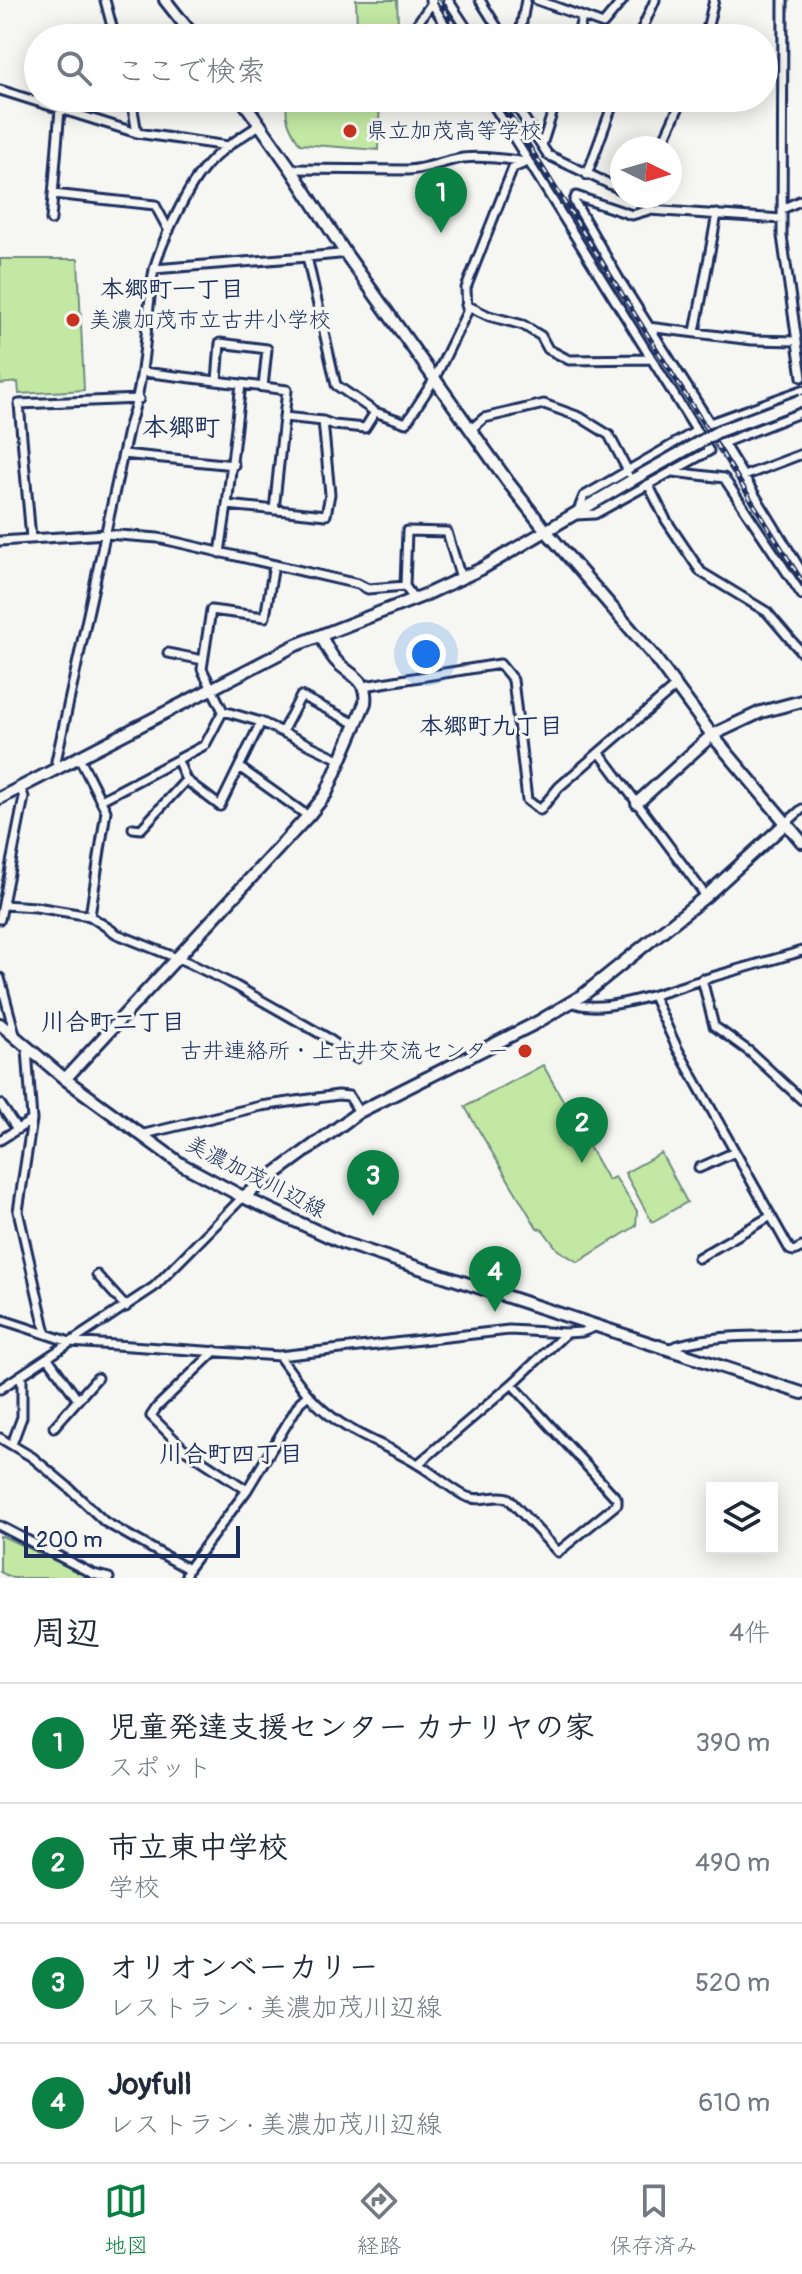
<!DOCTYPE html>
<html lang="ja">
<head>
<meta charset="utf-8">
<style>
  body { margin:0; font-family:Pangolin,"Klee One",sans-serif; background:#f2f2f3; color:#1f2937 }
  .controls { position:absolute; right:24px; bottom:24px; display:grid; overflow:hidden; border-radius:0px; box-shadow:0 4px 20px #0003 }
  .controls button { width:72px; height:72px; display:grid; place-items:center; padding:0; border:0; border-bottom:2px solid #e0e1e3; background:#fff; color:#1f2937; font:40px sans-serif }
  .compass { position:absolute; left:610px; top:136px; width:72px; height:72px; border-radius:50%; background:#fff; box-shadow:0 4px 20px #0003; rotate:95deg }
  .scale { position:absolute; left:24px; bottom:20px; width:216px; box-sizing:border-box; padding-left:8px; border:4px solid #1b2f5e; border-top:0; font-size:22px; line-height:28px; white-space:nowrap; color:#1b2f5e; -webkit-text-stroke:6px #f6f6f2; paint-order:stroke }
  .you { position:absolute; left:426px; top:654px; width:28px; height:28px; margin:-20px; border:6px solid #fff; border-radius:50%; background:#1a73e8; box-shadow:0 0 0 12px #1a73e833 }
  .badge { display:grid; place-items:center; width:52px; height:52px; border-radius:50%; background:#0b8043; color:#fff; font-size:26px; font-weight:700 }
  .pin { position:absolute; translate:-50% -66px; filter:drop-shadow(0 2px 4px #0008) }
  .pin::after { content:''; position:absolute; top:42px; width:28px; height:24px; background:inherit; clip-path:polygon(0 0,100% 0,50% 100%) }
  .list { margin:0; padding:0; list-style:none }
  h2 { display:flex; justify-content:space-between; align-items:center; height:104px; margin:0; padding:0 32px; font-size:34px }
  h2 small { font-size:26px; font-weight:400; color:#747a83 }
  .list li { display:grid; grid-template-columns:52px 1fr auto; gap:24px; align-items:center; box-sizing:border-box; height:120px; padding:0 32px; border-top:2px solid #e0e1e3 }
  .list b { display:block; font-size:30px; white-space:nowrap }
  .list p { margin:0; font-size:26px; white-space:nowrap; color:#747a83 }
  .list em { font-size:26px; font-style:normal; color:#747a83 }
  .icon { flex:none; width:44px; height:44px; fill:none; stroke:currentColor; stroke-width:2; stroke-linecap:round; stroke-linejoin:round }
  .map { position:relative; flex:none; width:802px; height:1578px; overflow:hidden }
  .search { position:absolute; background:#fff; box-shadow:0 4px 20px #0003; left:24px; right:24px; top:24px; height:88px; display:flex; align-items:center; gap:20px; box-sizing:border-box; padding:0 28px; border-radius:44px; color:#747a83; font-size:30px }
  .sheet { height:584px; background:#fff }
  nav { display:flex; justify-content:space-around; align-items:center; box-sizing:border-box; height:112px; border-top:2px solid #e0e1e3; background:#fff; font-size:22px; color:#747a83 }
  nav a { display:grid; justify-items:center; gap:4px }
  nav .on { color:#0b8043 }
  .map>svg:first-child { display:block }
  .green { fill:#c2e8a3; stroke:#6e8c80; stroke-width:2 }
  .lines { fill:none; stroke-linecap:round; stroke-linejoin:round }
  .street-casing { stroke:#1b2f5e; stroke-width:13 }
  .secondary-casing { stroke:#1b2f5e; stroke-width:16 }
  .street { stroke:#f6f6f2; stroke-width:7 }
  .secondary { stroke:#f6f6f2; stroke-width:10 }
  .rail-casing { stroke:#1b2f5e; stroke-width:5 }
  .rail { stroke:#f6f6f2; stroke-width:2; stroke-dasharray:6; stroke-linecap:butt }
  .secondary-bridge-casing { stroke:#1b2f5e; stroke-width:16; stroke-linecap:butt }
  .secondary-bridge { stroke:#f6f6f2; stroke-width:10 }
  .poi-dot { fill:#c8321e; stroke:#f6f6f2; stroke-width:3 }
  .labels { text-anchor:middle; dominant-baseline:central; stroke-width:6; stroke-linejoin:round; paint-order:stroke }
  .poi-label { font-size:22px; fill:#1b2f5e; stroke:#f6f6f2; text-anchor:start }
  .street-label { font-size:22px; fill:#1b2f5e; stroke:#f6f6f2 }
  .neighbourhood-label { font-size:24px; font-weight:bold; fill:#1b2f5e; stroke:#f6f6f2 }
  .quarter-label { font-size:26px; font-weight:bold; fill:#1b2f5e; stroke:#f6f6f2 }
</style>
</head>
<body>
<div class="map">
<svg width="802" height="1578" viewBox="0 0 802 1578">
  <rect width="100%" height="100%" fill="#f6f6f2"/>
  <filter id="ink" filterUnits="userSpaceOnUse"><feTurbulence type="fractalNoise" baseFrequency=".0125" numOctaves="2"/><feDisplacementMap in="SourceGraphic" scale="16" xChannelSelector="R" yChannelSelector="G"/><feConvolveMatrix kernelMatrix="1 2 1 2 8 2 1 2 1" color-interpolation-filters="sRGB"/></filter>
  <g filter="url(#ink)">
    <path class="green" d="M 356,0 L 397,0 L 398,24 L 357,27 Z
      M 290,98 L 380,98 L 378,150 L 300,144 C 291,131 281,114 290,98 Z
      M 0,259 L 78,259 L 84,390 L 19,394 L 18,382 L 0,384 Z
      M 543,1065 L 608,1180 L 615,1177 L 637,1211 L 636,1226 L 578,1262 L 558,1250 L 543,1230 L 537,1228 L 465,1107 Z
      M 661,1153 L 687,1202 L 652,1222 L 625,1173 Z
      M 0,1536 L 2,1536 L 93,1578 L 12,1578 L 0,1572 Z"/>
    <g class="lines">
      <defs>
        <path id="street" d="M 105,0 L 115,38
          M 430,0 L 453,38
          M 448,0 L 473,38
          M 480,0 L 504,38
          M 537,0 L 603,24 L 623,0
          M 783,0 L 782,236 L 802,377
          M 407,38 L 434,0
          M 519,38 L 526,0
          M 577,38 L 582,18
          M 638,38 L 655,0
          M 705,38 L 714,0
          M 0,90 L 137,133 L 228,146
          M 131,98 L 137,133
          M 489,98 L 709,451 L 595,514 L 576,515 L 584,496 L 696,431
          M 511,98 L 548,155 L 622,190
          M 542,145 L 557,98
          M 660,148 L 683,98
          M 291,169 L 408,170 C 427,169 443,161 463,158 C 484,156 505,159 526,162
          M 587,175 L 615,98
          M 53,194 L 155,205 L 169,231
          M 636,196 L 638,196
          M 782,209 L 802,200
          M 51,220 L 60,109
          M 307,257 L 336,385 L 375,412
          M 154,269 L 307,257 L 339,254 L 344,250
          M 466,305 L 489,316 L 523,325 L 541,336 L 548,349 L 569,360 L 651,359
          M 648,327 L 752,340 L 797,341
          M 695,332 L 717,214
          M 143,372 L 241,384
          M 217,381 L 220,343 L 267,349 L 263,387
          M 802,390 L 710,423 L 723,443 L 802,412
          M 284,417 L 323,421
          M 710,423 L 619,279 L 574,201 L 576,196 L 632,215 L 649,210 L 782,219
          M 470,430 L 484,418 L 544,404 L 580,417 L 609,435 L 629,473
          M 723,443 L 802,572
          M 123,454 L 234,465
          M 673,472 L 724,478 L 802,595
          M 744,476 L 802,454
          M 648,484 L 666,520 L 701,572 L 767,612 L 802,653
          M 274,510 L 287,390 L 241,384 L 227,505 L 326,515 L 330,494 L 323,421 L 334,425 L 365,428 L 375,412 L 406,423 L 434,380 L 467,312 L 466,288 L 513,168 L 528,162
          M 31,538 L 19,404 L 139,399
          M 0,541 L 106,534 L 158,538 L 358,584 L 368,589 L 405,586 L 414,599
          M 220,553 L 227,505
          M 405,586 L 407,531 L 447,532 L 461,578
          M 168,653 L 203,660
          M 364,686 L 500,664 L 513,680 L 527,800 L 540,810 L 559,787 L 676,686
          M 223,711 L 261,722
          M 282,732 L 301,696 L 354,723
          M 600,753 L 706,896
          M 79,757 L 106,811 L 90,916
          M 178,761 L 186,780 L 220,806 L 261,722 L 339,759
          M 239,767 L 308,816
          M 58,768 L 56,761 L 129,426 C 146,377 145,326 153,275 C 157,250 187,189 203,170 C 218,150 240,138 261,124
          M 101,800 L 205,745 L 223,711 L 202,669 L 211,610 L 265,617 L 274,565
          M 785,824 L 802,809
          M 133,828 L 141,829 L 186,780
          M 3,905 L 36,907 L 90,916 L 117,934 L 187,962 L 236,986 L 326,1037 L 356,1058
          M 0,919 L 24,797 L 20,788
          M 0,978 L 16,1038
          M 702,979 L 714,1026 L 750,1052 L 802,1100
          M 653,996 L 677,1048 L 790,1250 L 794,1251 L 802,1247
          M 572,1002 C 601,1017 674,988 705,979 C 738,969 770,961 802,951
          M 27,1049 L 32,1120 L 18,1211 L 46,1333
          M 0,1104 L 17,1129
          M 140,1135 L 261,1106 L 338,1095 L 349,1096 L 359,1112
          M 0,1140 L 32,1120
          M 699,1168 L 735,1152
          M 698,1258 L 771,1216
          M 97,1275 L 126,1307
          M 0,1319 L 70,1342 L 279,1356 L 509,1330 L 566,1333 L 582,1332 L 595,1327
          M 667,1349 C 709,1333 758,1337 802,1335
          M 215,1351 L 157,1407 L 151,1416 L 183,1448 L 247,1490
          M 279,1356 C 294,1376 307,1397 327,1413 C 354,1436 389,1446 419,1465 C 435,1474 449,1488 465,1496 C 479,1503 494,1494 508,1498 L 558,1552 L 617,1504 L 617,1499 L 512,1384
          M 48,1358 L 78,1400
          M 0,1389 L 154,1287 L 243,1197
          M 54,1427 L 97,1378
          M 0,1438 L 32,1457 L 68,1487 L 105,1522 L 188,1569
          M 12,1444 L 22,1417 L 22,1375
          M 418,1464 L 512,1384 L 566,1333
          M 0,1526 L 93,1574 L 109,1578
          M 185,1578 L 188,1569 L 247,1490 L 300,1402 L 308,1395"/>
        <path id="secondary" d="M 165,0 L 195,38
          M 241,98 L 291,169 L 348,257 L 508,482 L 547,532 L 653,655 L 712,735 L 802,842
          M 0,798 L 296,645 L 425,595 L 481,569 L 634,479
          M 637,803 L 712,735 L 761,712 L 802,701
          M 0,1024 L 65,1079 L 181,1164 L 243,1197 L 343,1243 L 802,1393
          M 65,1079 L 310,814 L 326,794 L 365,703 C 368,680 353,677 338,663 C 330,656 326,645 321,636
          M 243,1197 L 359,1112 L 536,1023 L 583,995 L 706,896 L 785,824"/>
      </defs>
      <use href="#street" class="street-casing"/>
      <use href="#secondary" class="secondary-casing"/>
      <use href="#street" class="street"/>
      <use href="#secondary" class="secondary"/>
      <defs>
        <path id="rail" d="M 438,0 L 462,38
          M 499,98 L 802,581"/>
      </defs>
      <use href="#rail" class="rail-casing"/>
      <use href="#rail" class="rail"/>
      <defs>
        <path id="secondary-bridge" d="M 634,479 L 719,431 L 802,400"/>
      </defs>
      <use href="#secondary-bridge" class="secondary-bridge-casing"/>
      <use href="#secondary-bridge" class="secondary-bridge"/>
    </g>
  </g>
  <g class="poi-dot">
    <circle cx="350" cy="131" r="8"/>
    <circle cx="73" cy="320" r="8"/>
    <circle cx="525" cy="1051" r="8"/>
  </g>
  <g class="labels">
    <g class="poi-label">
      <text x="366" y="131">県立加茂高等学校</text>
      <text x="89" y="320">美濃加茂市立古井小学校</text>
      <text x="509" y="1051" text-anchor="end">古井連絡所・上古井交流センター</text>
    </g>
    <g class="street-label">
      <text transform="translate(256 1177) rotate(27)">美濃加茂川辺線</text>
    </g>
    <g class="neighbourhood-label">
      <text x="172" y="289">本郷町一丁目</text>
      <text x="491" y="726">本郷町九丁目</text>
      <text x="113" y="1022">川合町二丁目</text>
      <text x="231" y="1454">川合町四丁目</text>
    </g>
    <g class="quarter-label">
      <text x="181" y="428">本郷町</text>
    </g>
  </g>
</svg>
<div class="controls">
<button><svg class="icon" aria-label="layers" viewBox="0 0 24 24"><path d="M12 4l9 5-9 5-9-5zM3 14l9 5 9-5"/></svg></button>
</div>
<svg class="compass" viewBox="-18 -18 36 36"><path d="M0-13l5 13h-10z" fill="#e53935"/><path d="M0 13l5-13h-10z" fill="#747a83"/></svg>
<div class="scale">200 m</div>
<div class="you"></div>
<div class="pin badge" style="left:441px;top:233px">1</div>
<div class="pin badge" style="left:582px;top:1163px">2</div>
<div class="pin badge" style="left:373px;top:1216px">3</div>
<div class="pin badge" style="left:495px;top:1312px">4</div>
<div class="search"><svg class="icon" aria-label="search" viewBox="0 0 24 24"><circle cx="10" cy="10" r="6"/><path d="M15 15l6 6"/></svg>ここで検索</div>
</div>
<section class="sheet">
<h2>周辺<small>4件</small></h2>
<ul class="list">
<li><span class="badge">1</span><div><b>児童発達支援センター カナリヤの家</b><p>スポット</p></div><em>390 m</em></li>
<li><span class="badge">2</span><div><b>市立東中学校</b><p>学校</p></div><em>490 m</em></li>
<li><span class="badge">3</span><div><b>オリオンベーカリー</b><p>レストラン · 美濃加茂川辺線</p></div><em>520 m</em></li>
<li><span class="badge">4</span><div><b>Joyfull</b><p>レストラン · 美濃加茂川辺線</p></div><em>610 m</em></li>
</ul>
</section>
<nav>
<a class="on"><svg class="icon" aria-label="map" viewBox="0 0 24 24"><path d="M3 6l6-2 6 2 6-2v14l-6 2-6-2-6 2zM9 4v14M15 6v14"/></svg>地図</a>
<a><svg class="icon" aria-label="directions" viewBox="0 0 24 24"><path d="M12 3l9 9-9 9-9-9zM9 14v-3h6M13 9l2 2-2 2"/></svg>経路</a>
<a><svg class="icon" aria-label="saved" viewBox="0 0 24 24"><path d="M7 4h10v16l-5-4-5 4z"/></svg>保存済み</a>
</nav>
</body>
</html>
